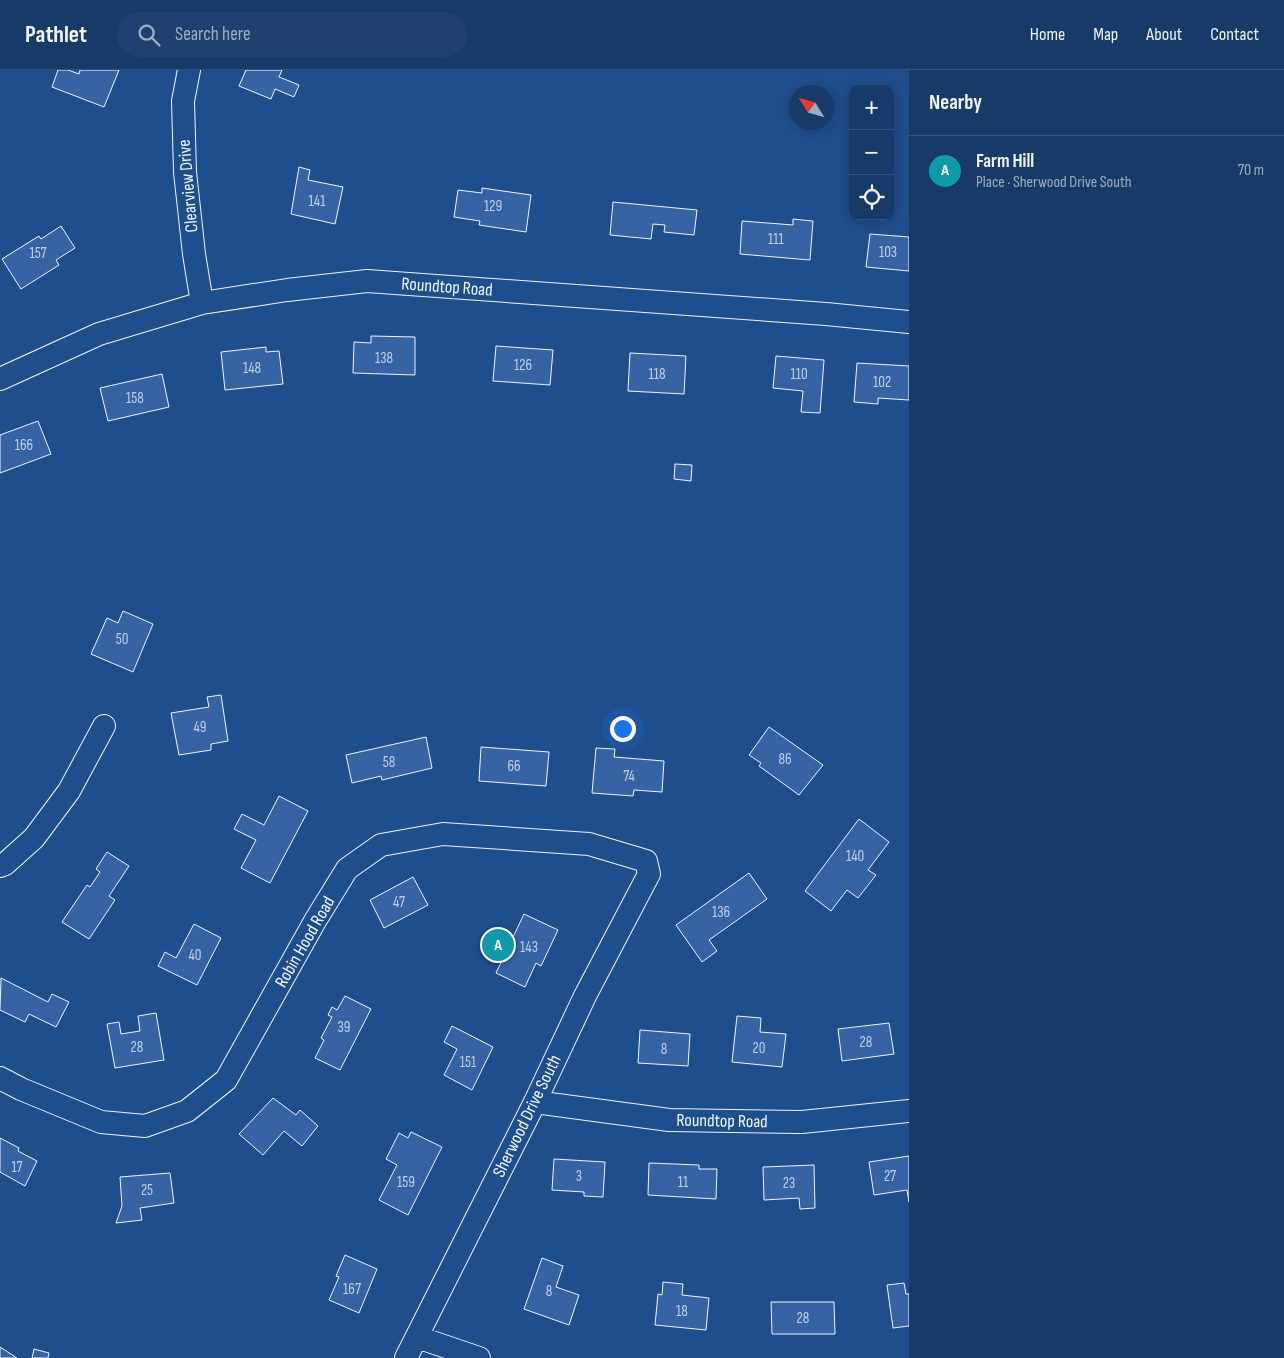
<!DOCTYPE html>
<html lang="en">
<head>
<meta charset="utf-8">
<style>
  body { margin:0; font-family:"Sofia Sans Condensed",sans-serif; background:#20416f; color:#f1f3f6 }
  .controls { position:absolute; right:15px; top:15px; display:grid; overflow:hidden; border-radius:10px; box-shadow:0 2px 12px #0003 }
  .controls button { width:45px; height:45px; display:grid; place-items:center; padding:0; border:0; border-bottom:1px solid #36547d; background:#173a69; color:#f1f3f6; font:25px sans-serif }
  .compass { position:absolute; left:789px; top:15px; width:45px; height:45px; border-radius:50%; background:#173a69; box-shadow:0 2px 12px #0003; rotate:307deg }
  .you { position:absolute; left:622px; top:658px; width:18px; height:18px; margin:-12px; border:4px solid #fff; border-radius:50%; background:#1a73e8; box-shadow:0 0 0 8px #1a73e833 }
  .badge { display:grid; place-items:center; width:32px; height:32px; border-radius:50%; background:#8c9099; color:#fff; font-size:16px; font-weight:700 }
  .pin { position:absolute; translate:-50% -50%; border:2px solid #fff; box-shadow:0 1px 5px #0006 }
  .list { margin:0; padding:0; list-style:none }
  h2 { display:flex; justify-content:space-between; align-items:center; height:65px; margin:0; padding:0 20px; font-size:21px }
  h2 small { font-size:16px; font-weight:400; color:#9eadc0 }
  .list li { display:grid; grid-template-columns:32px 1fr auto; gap:15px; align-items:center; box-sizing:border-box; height:70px; padding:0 20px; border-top:1px solid #36547d }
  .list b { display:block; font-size:19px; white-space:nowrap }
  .list p { margin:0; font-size:16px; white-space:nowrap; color:#9eadc0 }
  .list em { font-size:16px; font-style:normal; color:#9eadc0 }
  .icon { flex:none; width:28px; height:28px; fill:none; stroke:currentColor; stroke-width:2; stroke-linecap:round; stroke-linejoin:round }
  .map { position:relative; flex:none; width:909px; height:1288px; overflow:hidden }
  header { display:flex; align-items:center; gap:30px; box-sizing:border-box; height:70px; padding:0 25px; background:#173a69; border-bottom:1px solid #36547d }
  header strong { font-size:24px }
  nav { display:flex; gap:28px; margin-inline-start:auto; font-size:18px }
  .search { width:350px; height:45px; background:#20416f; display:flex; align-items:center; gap:12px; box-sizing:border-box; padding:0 18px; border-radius:28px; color:#9eadc0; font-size:19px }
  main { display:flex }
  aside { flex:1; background:#173a69 }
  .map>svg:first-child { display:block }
  .building { fill:#3563a3; stroke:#f2f6ff }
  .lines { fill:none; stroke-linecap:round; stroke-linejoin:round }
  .street-casing { stroke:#f2f6ff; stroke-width:24 }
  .street { stroke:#1f4e8c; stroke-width:22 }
  .labels { text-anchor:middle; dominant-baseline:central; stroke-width:4; stroke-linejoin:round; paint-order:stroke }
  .number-label { font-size:15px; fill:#c3d1e8 }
  .street-label { font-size:18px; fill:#f2f6ff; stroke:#1f4e8c }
</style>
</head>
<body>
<header>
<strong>Pathlet</strong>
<div class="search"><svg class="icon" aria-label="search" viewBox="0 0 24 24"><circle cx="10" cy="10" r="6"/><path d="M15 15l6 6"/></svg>Search here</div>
<nav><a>Home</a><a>Map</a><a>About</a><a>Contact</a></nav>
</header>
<main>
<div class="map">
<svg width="909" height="1288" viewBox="0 0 909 1288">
  <rect width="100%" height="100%" fill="#1f4e8c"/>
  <path class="building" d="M 58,0 L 68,0 L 79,4 L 80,0 L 119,0 L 104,37 L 52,17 Z
    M 246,0 L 282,0 L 279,7 L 299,15 L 294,27 L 275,19 L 271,29 L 239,16 Z
    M 299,97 L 310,100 L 308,110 L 343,117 L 335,154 L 291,144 Z
    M 482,118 L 531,125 L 526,162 L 479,155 L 480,151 L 454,147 L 458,120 L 482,123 Z
    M 613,132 L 697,140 L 694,165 L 664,162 L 665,155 L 653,154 L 651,169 L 610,165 Z
    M 793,149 L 813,151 L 810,190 L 740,184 L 742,151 L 793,155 Z
    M 61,156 L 75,178 L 56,190 L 59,195 L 21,219 L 2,189 L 39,166 L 41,169 Z
    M 870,164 L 909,167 L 909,201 L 866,197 Z
    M 371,266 L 415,267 L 415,305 L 353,303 L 354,272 L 371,273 Z
    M 496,276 L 553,280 L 550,315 L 493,311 Z
    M 266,277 L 266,282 L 279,281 L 283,314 L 225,320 L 221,282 Z
    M 630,283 L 686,286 L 684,324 L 628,321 Z
    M 776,286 L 824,290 L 820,343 L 801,342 L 803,321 L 773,318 Z
    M 857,293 L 909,296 L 909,330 L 878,328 L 878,334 L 854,332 Z
    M 162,304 L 169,337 L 108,351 L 100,318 Z
    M 38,351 L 51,384 L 0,403 L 0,365 Z
    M 675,394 L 692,395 L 691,411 L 674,409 Z
    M 123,541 L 153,554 L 133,602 L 91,584 L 107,548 L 118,553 Z
    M 221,625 L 228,671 L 211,674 L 211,680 L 179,685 L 171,643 L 209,637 L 207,627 Z
    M 769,657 L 823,695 L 799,725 L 759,696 L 761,693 L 749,685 Z
    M 426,667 L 432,698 L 382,710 L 381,706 L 352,713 L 346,685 Z
    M 481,677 L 549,682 L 546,716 L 479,711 Z
    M 596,678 L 615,679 L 614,687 L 664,691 L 662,722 L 634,720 L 633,726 L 592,723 Z
    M 279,726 L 308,741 L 270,813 L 241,798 L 256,770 L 234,759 L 242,744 L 264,755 Z
    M 859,749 L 889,772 L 868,800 L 876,805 L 858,828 L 847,820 L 831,841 L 805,821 Z
    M 107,782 L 129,796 L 109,826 L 115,830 L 89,869 L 62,852 L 87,815 L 90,817 L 100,802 L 96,799 Z
    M 749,803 L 767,829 L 709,870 L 717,881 L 702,892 L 676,855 Z
    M 413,807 L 428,835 L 384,858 L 370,830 Z
    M 524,844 L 558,860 L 541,896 L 536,893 L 525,917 L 496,903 Z
    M 194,854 L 221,868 L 197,915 L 158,896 L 165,882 L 176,888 Z
    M 1,908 L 48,932 L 52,924 L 69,932 L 56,957 L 29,944 L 25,952 L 0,940 Z
    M 345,926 L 371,939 L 340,1000 L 315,988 L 324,970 L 321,968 L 332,947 L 328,945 L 332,937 L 337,940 Z
    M 156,943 L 164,990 L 115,998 L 107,954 L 119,952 L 121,964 L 140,961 L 138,946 Z
    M 737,946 L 761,948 L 760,962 L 786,964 L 782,997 L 732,992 Z
    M 889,953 L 894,984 L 842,991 L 838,959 Z
    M 452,956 L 493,977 L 472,1020 L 444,1005 L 457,979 L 444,972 Z
    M 640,960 L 690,964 L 688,996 L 638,993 Z
    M 273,1028 L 296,1045 L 300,1040 L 318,1056 L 302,1076 L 284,1061 L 263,1085 L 239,1064 Z
    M 411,1062 L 442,1077 L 408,1145 L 379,1130 L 397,1095 L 386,1089 L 399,1063 L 408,1068 Z
    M 0,1068 L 19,1078 L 18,1081 L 37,1091 L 25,1116 L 0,1102 Z
    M 909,1086 L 909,1132 L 907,1120 L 874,1125 L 869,1092 Z
    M 554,1089 L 605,1092 L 603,1127 L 584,1126 L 584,1122 L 552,1120 Z
    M 649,1093 L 699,1095 L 699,1099 L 717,1099 L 716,1129 L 648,1125 Z
    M 814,1095 L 815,1138 L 800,1139 L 799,1128 L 764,1130 L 763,1097 Z
    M 170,1103 L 174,1133 L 140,1138 L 142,1150 L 116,1153 L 122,1136 L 120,1107 Z
    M 345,1185 L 377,1199 L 359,1243 L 329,1230 L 339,1207 L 336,1206 Z
    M 542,1188 L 563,1196 L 556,1217 L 579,1225 L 569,1255 L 524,1239 Z
    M 663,1212 L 683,1214 L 682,1225 L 709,1228 L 706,1260 L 655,1255 L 658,1224 L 662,1225 Z
    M 904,1213 L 906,1224 L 909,1224 L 909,1256 L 893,1258 L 887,1215 Z
    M 771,1232 L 834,1232 L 835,1264 L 772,1264 Z
    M 0,1277 L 17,1288 L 0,1288 Z
    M 34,1279 L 49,1283 L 48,1288 L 32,1288 Z"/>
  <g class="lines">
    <defs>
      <path id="street" d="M 189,0 L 183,31 L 185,102 L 194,184 L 202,233
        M 0,309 L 99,264 L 202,233 L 287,220 L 367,211 L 826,244 L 909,252
        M 0,796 L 5,794 L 34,768 L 69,721 L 104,656
        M 0,1008 L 21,1019 L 101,1052 L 145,1056 L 187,1041 L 226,1010 L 315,851 L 347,799 L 381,775 L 443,764 L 589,774 L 646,791 L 649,804 L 585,926 L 535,1032 L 406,1288
        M 535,1032 L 669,1050 L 802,1052 L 909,1041
        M 417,1267 L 479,1288"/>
    </defs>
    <use href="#street" class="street-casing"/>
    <use href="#street" class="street"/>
  </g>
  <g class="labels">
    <g class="number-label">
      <text x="317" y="131">141</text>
      <text x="493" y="136">129</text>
      <text x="776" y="169">111</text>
      <text x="888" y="182">103</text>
      <text x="38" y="183">157</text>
      <text x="384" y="288">138</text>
      <text x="523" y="295">126</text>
      <text x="252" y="298">148</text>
      <text x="657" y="304">118</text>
      <text x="799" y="304">110</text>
      <text x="882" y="312">102</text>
      <text x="135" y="328">158</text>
      <text x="24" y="375">166</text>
      <text x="122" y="569">50</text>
      <text x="200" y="657">49</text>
      <text x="785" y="689">86</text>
      <text x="389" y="692">58</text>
      <text x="514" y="696">66</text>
      <text x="629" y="706">74</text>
      <text x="855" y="786">140</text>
      <text x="399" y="832">47</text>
      <text x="721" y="842">136</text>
      <text x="529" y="877">143</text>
      <text x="195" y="885">40</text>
      <text x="344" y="957">39</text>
      <text x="866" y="972">28</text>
      <text x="137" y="977">28</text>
      <text x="759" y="978">20</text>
      <text x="664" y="979">8</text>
      <text x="468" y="992">151</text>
      <text x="17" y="1097">17</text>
      <text x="579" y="1106">3</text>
      <text x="890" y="1106">27</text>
      <text x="406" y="1112">159</text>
      <text x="683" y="1112">11</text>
      <text x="789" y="1113">23</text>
      <text x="147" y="1120">25</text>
      <text x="352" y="1219">167</text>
      <text x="549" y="1221">8</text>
      <text x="682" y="1241">18</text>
      <text x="803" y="1248">28</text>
    </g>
    <g class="street-label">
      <text transform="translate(188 116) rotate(-95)">Clearview Drive</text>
      <text transform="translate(447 217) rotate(4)">Roundtop Road</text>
      <text transform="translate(305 872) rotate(-60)">Robin Hood Road</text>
      <text transform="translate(527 1046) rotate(-64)">Sherwood Drive South</text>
      <text transform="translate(722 1051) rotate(1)">Roundtop Road</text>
    </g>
  </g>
</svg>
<div class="controls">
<button>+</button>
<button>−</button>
<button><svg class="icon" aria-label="locate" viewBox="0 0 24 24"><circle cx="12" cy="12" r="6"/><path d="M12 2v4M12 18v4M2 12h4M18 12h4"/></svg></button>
</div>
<svg class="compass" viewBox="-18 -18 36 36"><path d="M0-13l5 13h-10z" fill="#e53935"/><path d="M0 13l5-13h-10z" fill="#9eadc0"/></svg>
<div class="you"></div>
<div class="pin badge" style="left:498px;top:875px;background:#0f9aa8">A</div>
</div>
<aside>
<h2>Nearby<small></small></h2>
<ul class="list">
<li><span class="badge" style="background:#0f9aa8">A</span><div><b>Farm Hill</b><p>Place · Sherwood Drive South</p></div><em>70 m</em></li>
</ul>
</aside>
</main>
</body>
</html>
